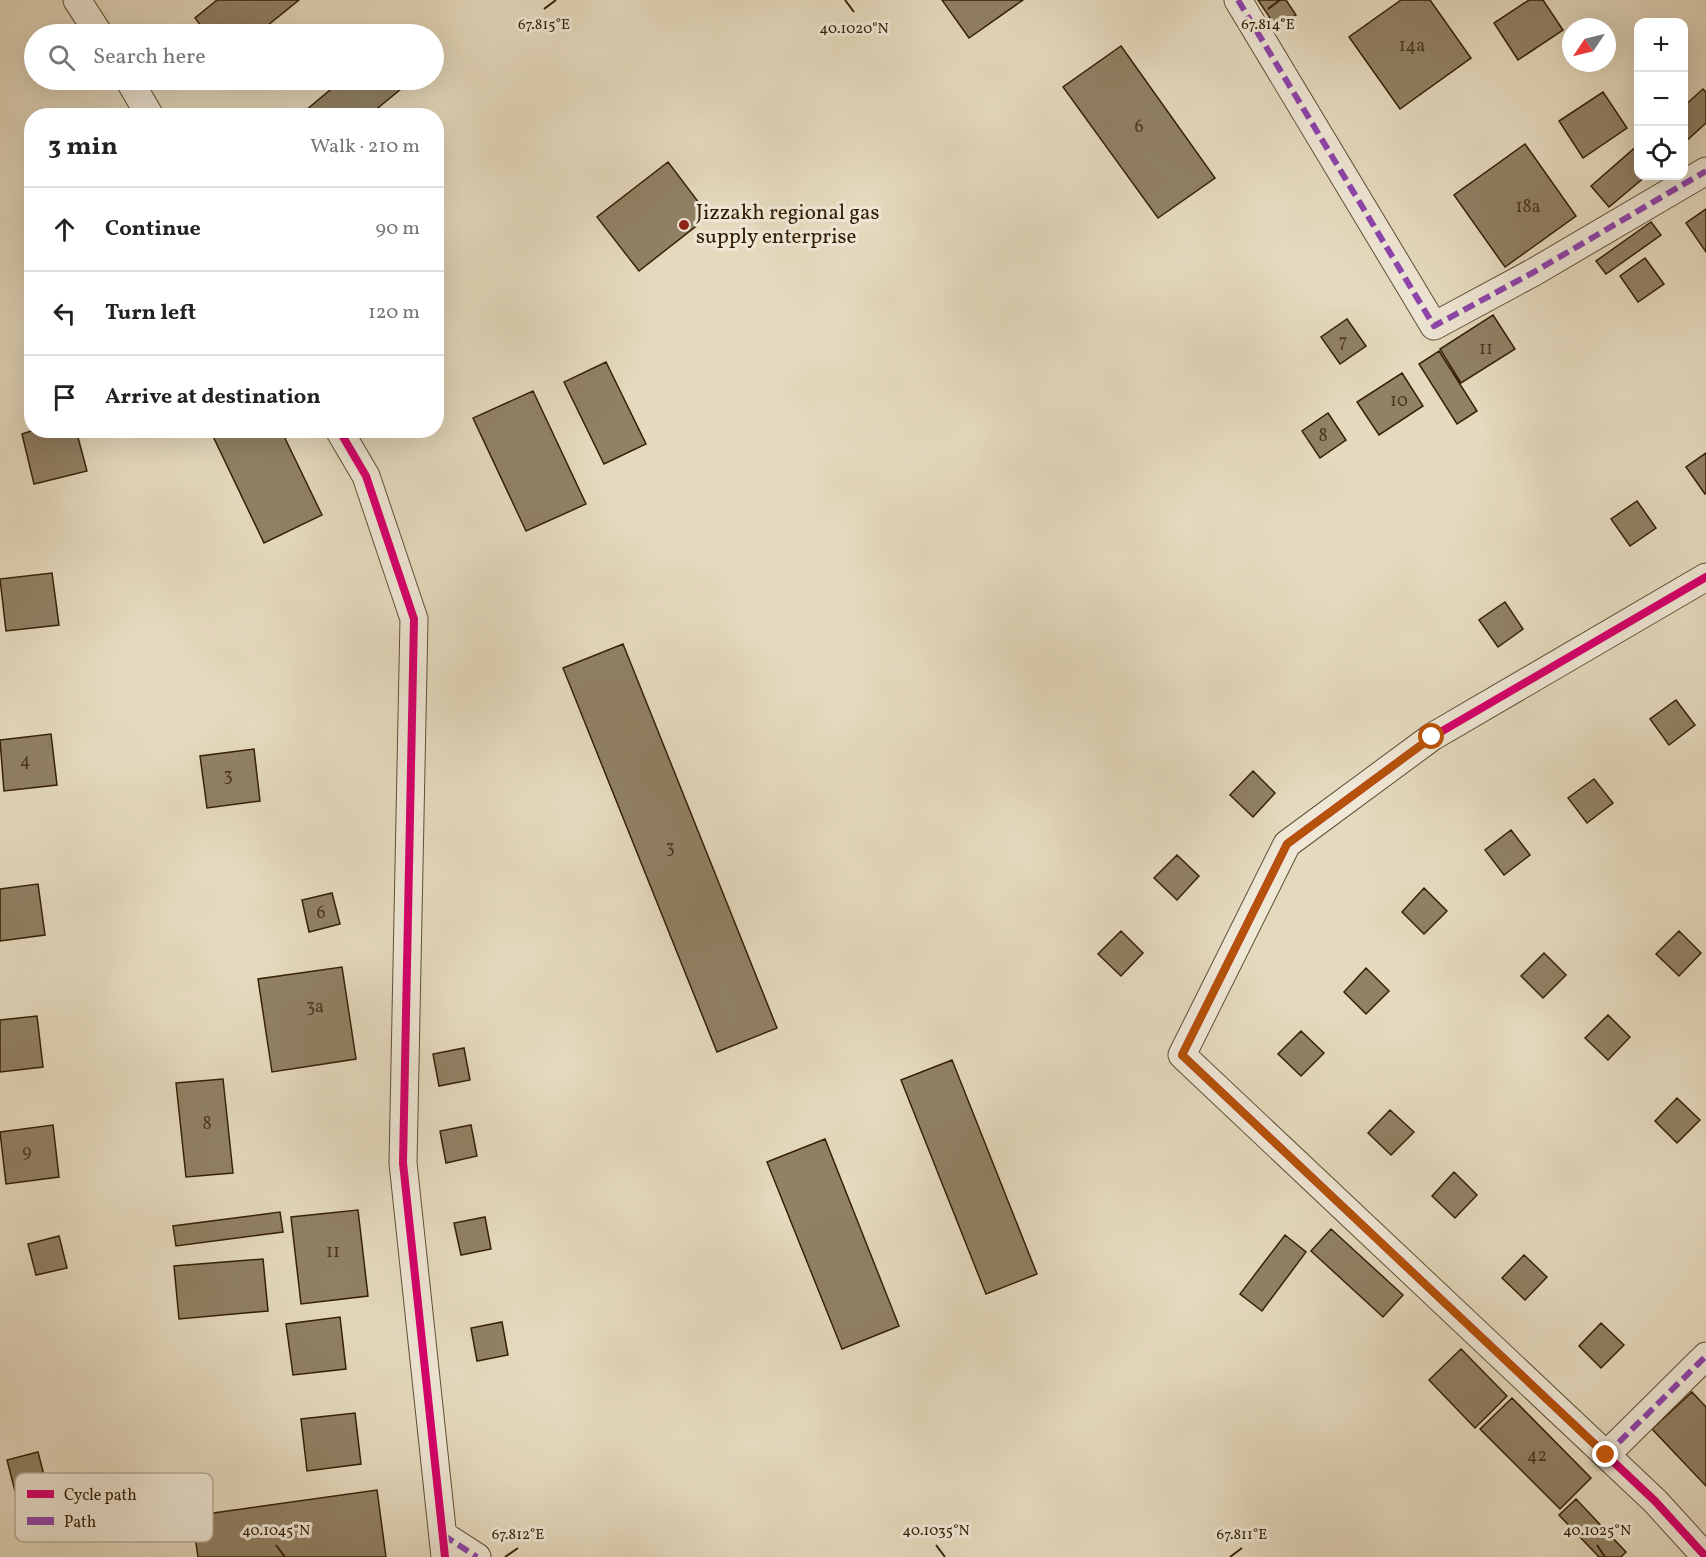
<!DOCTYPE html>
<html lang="en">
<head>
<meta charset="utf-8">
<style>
  body { margin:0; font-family:Vollkorn,serif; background:#f2f2f2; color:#222 }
  .controls { position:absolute; right:18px; top:18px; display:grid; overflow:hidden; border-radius:12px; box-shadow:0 6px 24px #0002 }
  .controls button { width:54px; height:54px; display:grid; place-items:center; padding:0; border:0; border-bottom:2px solid #e0e0e0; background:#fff; color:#222; font:30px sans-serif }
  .compass { position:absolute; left:1562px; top:18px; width:54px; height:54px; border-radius:50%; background:#fff; box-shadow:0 6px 24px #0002; rotate:235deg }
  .stop { position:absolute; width:18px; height:18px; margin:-14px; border:4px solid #b45309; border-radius:50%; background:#fff }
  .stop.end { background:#b45309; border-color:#fff; box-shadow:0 2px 6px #0008 }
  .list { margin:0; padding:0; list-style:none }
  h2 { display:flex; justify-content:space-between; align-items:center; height:78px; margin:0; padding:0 24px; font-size:26px }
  h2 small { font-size:20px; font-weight:400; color:#767676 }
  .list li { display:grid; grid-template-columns:39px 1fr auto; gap:18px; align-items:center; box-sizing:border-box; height:84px; padding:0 24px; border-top:2px solid #e0e0e0 }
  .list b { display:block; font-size:22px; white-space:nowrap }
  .list em { font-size:20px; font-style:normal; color:#767676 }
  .icon { flex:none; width:33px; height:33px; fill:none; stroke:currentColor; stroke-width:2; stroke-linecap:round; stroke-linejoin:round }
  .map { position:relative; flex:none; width:1706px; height:1557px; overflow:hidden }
  .search { position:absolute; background:#fff; box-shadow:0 6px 24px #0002; left:24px; top:24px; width:420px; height:66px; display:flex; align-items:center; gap:15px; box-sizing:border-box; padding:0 21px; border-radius:33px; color:#767676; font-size:22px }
  .panel { position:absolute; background:#fff; box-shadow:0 6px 24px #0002; left:24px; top:108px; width:420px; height:330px; border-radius:24px }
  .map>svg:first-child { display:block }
  .building { fill:#918165; stroke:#352005; stroke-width:1.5 }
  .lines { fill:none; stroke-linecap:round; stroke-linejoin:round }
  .street-casing { stroke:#614e33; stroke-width:29 }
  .street { stroke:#eee7d5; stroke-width:27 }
  .quiet { stroke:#8e44ad; stroke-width:6; stroke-dasharray:12 6; stroke-linecap:butt }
  .cycleway-casing { stroke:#eee7d5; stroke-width:11 }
  .cycleway { stroke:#d6006c; stroke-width:8 }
  .route { stroke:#b45309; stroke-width:8 }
  .ticks { fill:none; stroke:#352005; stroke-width:2 }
  .poi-dot { fill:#8f2418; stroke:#eee7d5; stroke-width:2 }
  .labels { text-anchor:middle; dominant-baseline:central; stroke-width:6; stroke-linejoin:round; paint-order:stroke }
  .number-label { font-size:18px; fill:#4c381d }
  .poi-label { font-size:21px; fill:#352005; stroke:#eee7d5; text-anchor:start }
  .key { fill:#eee7d5; stroke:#b6ab97; stroke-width:1.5 }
  .key-label { font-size:16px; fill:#352005 }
  .ticks-label { font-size:15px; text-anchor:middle; fill:#352005; stroke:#eee7d5; stroke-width:6; stroke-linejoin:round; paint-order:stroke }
</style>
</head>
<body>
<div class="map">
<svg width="1706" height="1557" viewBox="0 0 1706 1557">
  <rect width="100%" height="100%" fill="#e5dabe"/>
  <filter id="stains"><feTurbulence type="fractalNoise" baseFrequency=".00333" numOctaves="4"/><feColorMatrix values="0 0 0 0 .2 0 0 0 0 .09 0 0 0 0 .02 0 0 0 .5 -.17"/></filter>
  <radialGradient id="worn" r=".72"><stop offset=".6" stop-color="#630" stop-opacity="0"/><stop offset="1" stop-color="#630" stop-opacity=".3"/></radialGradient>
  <path class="building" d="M 217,0 L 299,0 L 257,34 L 207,34 L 195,18 Z
    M 942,0 L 1023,0 L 969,38 Z
    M 1258,0 L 1286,0 L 1296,15 L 1276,27 Z
    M 1401,0 L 1430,0 L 1471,58 L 1400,109 L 1349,37 Z
    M 1529,0 L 1543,0 L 1563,30 L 1518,60 L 1494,23 Z
    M 1121,46 L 1215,178 L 1158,218 L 1063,87 Z
    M 342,80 L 412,80 L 368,116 L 299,116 Z
    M 1703,89 L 1706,92 L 1706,123 L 1684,143 L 1684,106 Z
    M 1603,92 L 1627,128 L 1583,158 L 1559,121 Z
    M 1525,144 L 1576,216 L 1505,267 L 1454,195 Z
    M 1638,145 L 1638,176 L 1646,176 L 1609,207 L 1591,186 Z
    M 668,162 L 709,216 L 639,271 L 597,217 Z
    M 1706,209 L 1706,252 L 1686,223 Z
    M 1651,222 L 1661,235 L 1606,274 L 1596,261 Z
    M 1645,258 L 1664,284 L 1638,302 L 1620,276 Z
    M 1493,315 L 1515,349 L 1461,383 L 1440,349 Z
    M 1347,319 L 1366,346 L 1340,364 L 1321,337 Z
    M 1439,351 L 1477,411 L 1457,424 L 1419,364 Z
    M 606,362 L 646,444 L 604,464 L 564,382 Z
    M 1402,373 L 1423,406 L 1379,435 L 1357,402 Z
    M 533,391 L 586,504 L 526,531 L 473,418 Z
    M 1328,413 L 1346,440 L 1320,458 L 1302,431 Z
    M 34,430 L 76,430 L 87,471 L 34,484 L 22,434 Z
    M 210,430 L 281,430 L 322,515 L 264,543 Z
    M 1706,453 L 1706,493 L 1705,494 L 1686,467 Z
    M 1637,501 L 1656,528 L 1630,546 L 1611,519 Z
    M 52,573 L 59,625 L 6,631 L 0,579 Z
    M 1505,602 L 1523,629 L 1498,647 L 1479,620 Z
    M 623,644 L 777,1028 L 717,1052 L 563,668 Z
    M 1676,700 L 1695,725 L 1669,745 L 1650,719 Z
    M 51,734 L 57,785 L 4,791 L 0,740 Z
    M 254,749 L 260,801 L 207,808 L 200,756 Z
    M 1253,771 L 1275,793 L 1253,817 L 1230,795 Z
    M 1594,779 L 1613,803 L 1587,823 L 1568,798 Z
    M 1511,830 L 1530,855 L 1504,875 L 1485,850 Z
    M 1177,855 L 1199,876 L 1177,900 L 1154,878 Z
    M 38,884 L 45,935 L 0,941 L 0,889 Z
    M 1424,888 L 1447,911 L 1424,934 L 1402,912 Z
    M 332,893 L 340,924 L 309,932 L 302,900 Z
    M 1121,931 L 1143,953 L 1121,976 L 1098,954 Z
    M 1679,931 L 1701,953 L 1679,976 L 1656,954 Z
    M 1544,953 L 1566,975 L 1543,998 L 1521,976 Z
    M 342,967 L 356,1059 L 272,1072 L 258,979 Z
    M 1366,968 L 1389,991 L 1366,1014 L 1344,992 Z
    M 1608,1015 L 1630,1037 L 1608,1060 L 1585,1038 Z
    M 37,1016 L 43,1067 L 0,1072 L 0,1020 Z
    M 1301,1031 L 1324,1053 L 1301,1076 L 1278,1054 Z
    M 464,1048 L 470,1080 L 439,1086 L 433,1054 Z
    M 952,1060 L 1037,1274 L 986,1294 L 901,1080 Z
    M 223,1079 L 233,1173 L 186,1177 L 176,1083 Z
    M 1677,1098 L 1700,1120 L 1677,1143 L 1655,1121 Z
    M 1390,1110 L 1414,1132 L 1391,1155 L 1368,1133 Z
    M 53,1125 L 59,1177 L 6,1184 L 0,1132 Z
    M 471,1125 L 477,1156 L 446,1163 L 440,1131 Z
    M 825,1139 L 899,1326 L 842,1349 L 767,1162 Z
    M 1454,1172 L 1477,1195 L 1455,1218 L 1432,1196 Z
    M 358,1210 L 368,1296 L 301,1304 L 291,1217 Z
    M 280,1212 L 283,1232 L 176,1246 L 173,1226 Z
    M 485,1217 L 491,1249 L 461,1255 L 454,1223 Z
    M 1331,1229 L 1403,1295 L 1383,1317 L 1311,1251 Z
    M 1285,1235 L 1306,1252 L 1262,1311 L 1240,1294 Z
    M 59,1236 L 67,1268 L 36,1275 L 28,1244 Z
    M 1524,1255 L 1547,1277 L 1525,1300 L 1502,1278 Z
    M 263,1259 L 268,1311 L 179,1319 L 174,1266 Z
    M 340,1317 L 346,1369 L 293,1375 L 286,1324 Z
    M 502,1322 L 508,1355 L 477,1361 L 471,1328 Z
    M 1601,1323 L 1624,1345 L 1601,1368 L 1579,1346 Z
    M 1461,1349 L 1507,1396 L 1475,1428 L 1429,1380 Z
    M 1692,1392 L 1706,1407 L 1706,1486 L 1652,1429 Z
    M 1512,1398 L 1591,1478 L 1560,1509 L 1480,1429 Z
    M 355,1413 L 361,1464 L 307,1471 L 301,1419 Z
    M 38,1452 L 46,1483 L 15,1491 L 7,1460 Z
    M 377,1490 L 386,1557 L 198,1557 L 192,1516 Z
    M 1576,1499 L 1626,1552 L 1621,1557 L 1599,1557 L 1559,1515 Z"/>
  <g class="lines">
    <defs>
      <path id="street" d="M 77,0 L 99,34
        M 1238,0 L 1434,326 L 1534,272 L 1706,171
        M 129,80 L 150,116
        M 339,430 L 366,476 L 414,619 L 403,1163 L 445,1557
        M 1606,1455 L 1706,1356
        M 443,1535 L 477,1557
        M 1706,1557 L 1655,1501 L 1182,1055 L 1287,844 L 1432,737 L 1706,577"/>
    </defs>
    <use href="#street" class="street-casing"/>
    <use href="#street" class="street"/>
    <path class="quiet" d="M 1238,0 L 1434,326 L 1534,272 L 1706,171
      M 1606,1455 L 1706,1356
      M 443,1535 L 477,1557"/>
    <defs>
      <path id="cycleway" d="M 339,430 L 366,476 L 414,619 L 403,1163 L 445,1557
        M 1706,1557 L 1655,1501 L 1182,1055 L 1287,844 L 1432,737 L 1706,577"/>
    </defs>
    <use href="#cycleway" class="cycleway-casing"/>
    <use href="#cycleway" class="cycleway"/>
  </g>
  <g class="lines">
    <path class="route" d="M 1432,737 L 1287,844 L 1182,1055 L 1606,1455"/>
  </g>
  <path class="ticks" d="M 845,0 L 854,12M 544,9 L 556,0M 1268,9 L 1280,0M 276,1545 L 285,1557M 936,1545 L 945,1557M 1597,1545 L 1605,1557M 505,1557 L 518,1548M 1230,1557 L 1242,1548"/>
  <circle class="poi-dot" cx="684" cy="225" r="6"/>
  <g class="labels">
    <g class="number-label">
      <text x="1412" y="46">14a</text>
      <text x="1139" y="127">6</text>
      <text x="1528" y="207">18a</text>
      <text x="1343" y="342">7</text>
      <text x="1486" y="349">11</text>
      <text x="1399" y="401">10</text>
      <text x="1323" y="436">8</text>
      <text x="25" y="761">4</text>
      <text x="228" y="776">3</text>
      <text x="670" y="848">3</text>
      <text x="321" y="913">6</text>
      <text x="315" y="1007">3a</text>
      <text x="207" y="1124">8</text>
      <text x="27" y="1152">9</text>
      <text x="333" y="1252">11</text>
      <text x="1537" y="1456">42</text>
    </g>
    <g class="poi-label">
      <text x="696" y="213">Jizzakh regional gas<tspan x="696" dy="24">supply enterprise</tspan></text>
    </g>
  </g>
  <rect x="15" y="1473" width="198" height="69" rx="9" class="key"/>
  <rect x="27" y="1490" width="27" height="8" fill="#d6006c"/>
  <rect x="27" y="1517" width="27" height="8" fill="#8e44ad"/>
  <g class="key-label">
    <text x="64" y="1500">Cycle path</text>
    <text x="64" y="1527">Path</text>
  </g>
  <g class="ticks-label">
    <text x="544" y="29">67.815°E</text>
    <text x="1268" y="29">67.814°E</text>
    <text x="854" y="33">40.1020°N</text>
    <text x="276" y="1535">40.1045°N</text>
    <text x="936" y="1535">40.1035°N</text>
    <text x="1597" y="1535">40.1025°N</text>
    <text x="518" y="1539">67.812°E</text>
    <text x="1242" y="1539">67.811°E</text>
  </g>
  <rect width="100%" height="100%" filter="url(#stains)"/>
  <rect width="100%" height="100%" fill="url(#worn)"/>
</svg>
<div class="controls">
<button>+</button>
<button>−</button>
<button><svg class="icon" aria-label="locate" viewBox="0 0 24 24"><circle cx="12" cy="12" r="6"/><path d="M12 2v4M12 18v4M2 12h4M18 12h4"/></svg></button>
</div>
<svg class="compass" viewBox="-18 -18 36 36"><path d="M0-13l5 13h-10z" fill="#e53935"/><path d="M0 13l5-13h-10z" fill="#767676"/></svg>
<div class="stop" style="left:1432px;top:737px"></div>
<div class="stop end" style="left:1606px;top:1455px"></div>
<div class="search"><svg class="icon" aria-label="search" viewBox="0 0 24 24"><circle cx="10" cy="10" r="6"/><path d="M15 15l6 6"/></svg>Search here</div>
<section class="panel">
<h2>3 min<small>Walk · 210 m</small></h2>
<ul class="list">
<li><svg class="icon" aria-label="ahead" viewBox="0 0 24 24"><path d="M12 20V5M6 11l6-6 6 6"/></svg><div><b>Continue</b></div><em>90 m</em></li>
<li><svg class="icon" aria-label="left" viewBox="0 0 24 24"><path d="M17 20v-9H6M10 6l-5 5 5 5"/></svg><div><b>Turn left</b></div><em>120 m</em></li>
<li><svg class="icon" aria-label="arrive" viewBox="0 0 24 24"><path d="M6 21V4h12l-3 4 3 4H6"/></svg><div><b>Arrive at destination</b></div></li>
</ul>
</section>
</div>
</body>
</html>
